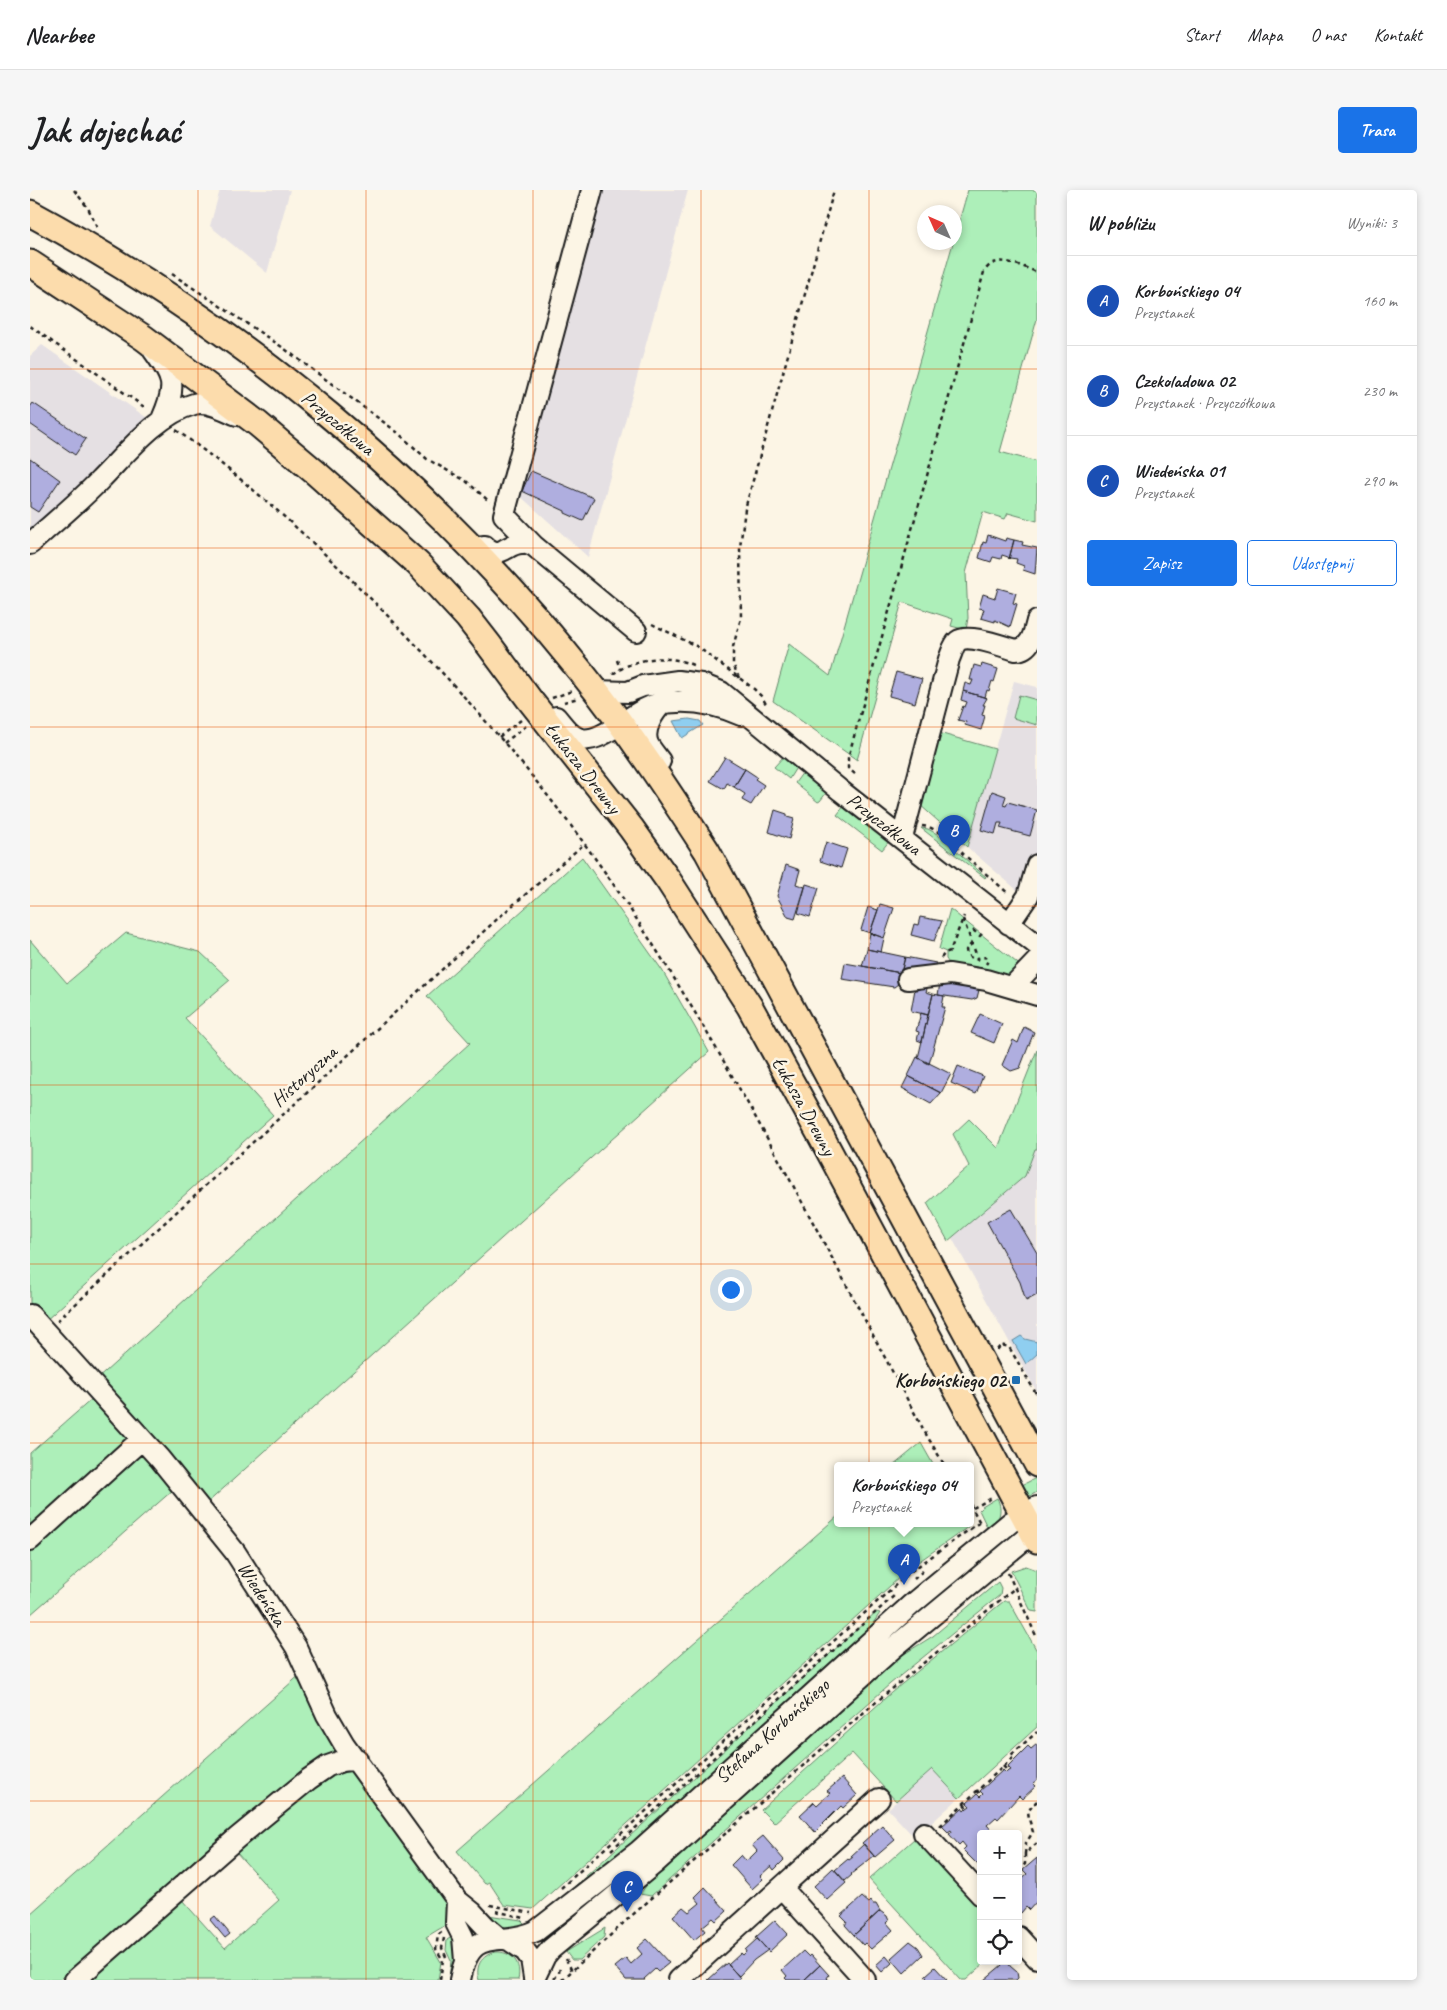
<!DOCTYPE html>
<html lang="pl">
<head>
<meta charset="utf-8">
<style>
  body { margin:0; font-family:Caveat,sans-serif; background:#f6f6f6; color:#202124 }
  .controls { position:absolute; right:15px; bottom:15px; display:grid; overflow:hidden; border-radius:5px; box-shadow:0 2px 8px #0003 }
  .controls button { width:45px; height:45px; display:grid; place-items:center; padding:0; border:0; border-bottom:1px solid #e0e0e0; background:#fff; color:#202124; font:25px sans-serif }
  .compass { position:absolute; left:887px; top:15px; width:45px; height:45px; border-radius:50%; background:#fff; box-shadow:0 2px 8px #0003; rotate:315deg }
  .you { position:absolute; left:700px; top:1099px; width:18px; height:18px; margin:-12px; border:4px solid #fff; border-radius:50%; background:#1a73e8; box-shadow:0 0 0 8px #1a73e833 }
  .badge { display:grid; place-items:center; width:32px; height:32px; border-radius:50%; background:#1a73e8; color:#fff; font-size:16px; font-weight:700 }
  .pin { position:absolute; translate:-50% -41px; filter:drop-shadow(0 1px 2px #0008) }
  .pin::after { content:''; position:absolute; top:26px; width:18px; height:15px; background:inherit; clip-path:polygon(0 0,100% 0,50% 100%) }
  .popup { position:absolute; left:804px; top:1272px; width:140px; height:65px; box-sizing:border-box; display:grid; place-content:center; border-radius:5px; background:#fff; filter:drop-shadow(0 1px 4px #0005); font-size:16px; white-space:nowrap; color:#757577 }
  .popup b { font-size:19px; color:#202124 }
  .popup::after { content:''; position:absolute; left:50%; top:100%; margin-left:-10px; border:10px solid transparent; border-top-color:#fff }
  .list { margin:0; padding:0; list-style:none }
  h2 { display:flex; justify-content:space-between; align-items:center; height:65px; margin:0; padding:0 20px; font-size:21px }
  h2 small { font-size:16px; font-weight:400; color:#757577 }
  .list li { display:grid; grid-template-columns:32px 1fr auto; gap:15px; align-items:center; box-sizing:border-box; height:90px; padding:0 20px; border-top:1px solid #e0e0e0 }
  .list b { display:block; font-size:19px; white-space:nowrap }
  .list p { margin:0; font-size:16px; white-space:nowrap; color:#757577 }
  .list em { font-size:16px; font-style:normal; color:#757577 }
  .actions { display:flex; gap:10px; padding:15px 20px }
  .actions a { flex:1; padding:11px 0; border:1px solid #1a73e8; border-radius:5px; text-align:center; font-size:18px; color:#1a73e8 }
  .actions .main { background:#1a73e8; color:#fff }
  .icon { flex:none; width:28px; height:28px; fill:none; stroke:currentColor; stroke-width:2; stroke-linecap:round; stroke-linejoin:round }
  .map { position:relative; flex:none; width:1007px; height:1790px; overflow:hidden; border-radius:5px }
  header { display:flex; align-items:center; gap:30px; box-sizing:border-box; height:70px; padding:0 25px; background:#fff; border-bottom:1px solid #e0e0e0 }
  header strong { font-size:24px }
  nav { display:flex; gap:28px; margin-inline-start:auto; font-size:18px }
  .intro { display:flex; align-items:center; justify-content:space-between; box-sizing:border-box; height:120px; padding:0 30px }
  h1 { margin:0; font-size:35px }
  .button { padding:12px 22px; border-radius:5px; background:#1a73e8; color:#fff; font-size:18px; font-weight:700 }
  main { display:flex; gap:30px; padding:0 30px }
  aside { flex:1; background:#fff; border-radius:5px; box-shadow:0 2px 8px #0003 }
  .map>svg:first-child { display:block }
  .built { fill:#e5e0e3 }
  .green { fill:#adefb9; stroke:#64866a }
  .water { fill:#8fcef0; stroke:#61879b }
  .building { fill:#afaedf; stroke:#1c1c1c }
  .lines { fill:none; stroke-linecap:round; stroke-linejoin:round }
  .minor-casing { stroke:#1c1c1c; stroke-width:24 }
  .major-casing { stroke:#1c1c1c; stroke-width:29 }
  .path { stroke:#1c1c1c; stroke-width:2.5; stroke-dasharray:4 4; stroke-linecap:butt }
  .minor { stroke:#fcf5e5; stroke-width:20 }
  .major { stroke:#fcdcac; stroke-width:25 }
  .grid { fill:none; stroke:#e8590c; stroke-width:1; stroke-opacity:0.55 }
  .poi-dot { fill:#1f6fb2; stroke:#fcf5e5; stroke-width:2 }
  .labels { text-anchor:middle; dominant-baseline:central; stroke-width:5; stroke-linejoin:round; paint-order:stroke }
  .street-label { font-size:20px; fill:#1c1c1c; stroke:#fcf5e5 }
  .poi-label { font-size:20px; font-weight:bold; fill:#1c1c1c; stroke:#fcf5e5; text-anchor:end }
</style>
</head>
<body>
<header>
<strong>Nearbee</strong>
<nav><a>Start</a><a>Mapa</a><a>O nas</a><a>Kontakt</a></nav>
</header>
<div class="intro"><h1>Jak dojechać</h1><a class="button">Trasa</a></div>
<main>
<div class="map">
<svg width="1007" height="1790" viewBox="0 0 1007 1790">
  <rect width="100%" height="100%" fill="#fcf5e5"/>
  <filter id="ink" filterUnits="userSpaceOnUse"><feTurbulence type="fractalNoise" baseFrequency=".02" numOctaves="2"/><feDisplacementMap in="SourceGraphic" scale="10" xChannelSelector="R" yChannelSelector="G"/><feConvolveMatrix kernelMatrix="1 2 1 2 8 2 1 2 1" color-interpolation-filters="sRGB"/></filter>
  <g filter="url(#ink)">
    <path class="built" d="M 190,0 L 260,0 L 237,83 L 180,36 Z
      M 570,0 L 658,0 L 558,367 L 488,304 Z
      M 12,155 L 136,241 L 0,363 L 0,166 Z
      M 984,491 L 1007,497 L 1007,660 L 994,706 L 937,657 Z
      M 1005,958 L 1007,959 L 1007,1202 L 922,1048 L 994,986 Z
      M 902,1579 L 929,1608 L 885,1648 L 858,1619 Z"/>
    <path class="green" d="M 938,0 L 1007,0 L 1007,129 L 970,262 L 1007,272 L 1007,331 L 978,323 L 975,329 L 953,322 L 936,383 L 938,428 L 936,440 L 921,436 L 923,429 L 872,412 L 827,570 L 743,511 L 759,454 L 800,486 Z
      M 989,505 L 1007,510 L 1007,535 L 983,528 Z
      M 909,543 L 965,559 L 937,657 L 889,614 Z
      M 754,566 L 767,576 L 759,589 L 744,577 Z
      M 773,582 L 797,602 L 790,611 L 788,612 L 765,593 Z
      M 814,616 L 860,650 L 852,660 L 807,625 Z
      M 891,638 L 898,639 L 907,644 L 956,687 L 955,688 Z
      M 552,667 L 632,780 L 679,862 L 175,1315 L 65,1191 L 440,853 L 397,806 Z
      M 920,719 L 992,777 L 978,786 L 967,786 L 923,779 L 916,769 L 916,762 L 909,759 Z
      M 96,743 L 170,762 L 200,790 L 155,828 L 243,925 L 14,1132 L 0,1117 L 0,750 L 37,793 Z
      M 1007,860 L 1007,959 L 1005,959 L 995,986 L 918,1051 L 897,1013 L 939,976 L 923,944 L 939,929 L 968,958 Z
      M 62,1209 L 103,1254 L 0,1345 L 0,1263 Z
      M 891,1253 L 904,1276 L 863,1276 Z
      M 107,1260 L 143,1300 L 0,1425 L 0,1356 Z
      M 1006,1288 L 1007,1302 L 1000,1306 L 996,1305 L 988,1297 Z
      M 967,1308 C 974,1322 968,1331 959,1341 L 949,1320 L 952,1317 Z
      M 808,1326 L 808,1334 L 937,1334 L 938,1337 L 881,1377 L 503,1719 L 474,1715 L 459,1692 L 455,1694 L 427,1661 Z
      M 996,1376 L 1007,1380 L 1007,1422 L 1001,1421 L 981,1381 Z
      M 968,1392 L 971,1398 L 970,1405 L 860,1494 L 621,1706 L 610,1704 L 628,1680 L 851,1481 L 866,1469 L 903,1446 Z
      M 974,1411 L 979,1411 L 1007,1461 L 1007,1537 L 929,1608 L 902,1579 L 866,1611 L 822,1563 L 744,1633 L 731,1620 L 862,1502 Z
      M 846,1422 L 850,1423 L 837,1442 L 596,1662 L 510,1728 Z
      M 272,1483 L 316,1566 L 201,1647 L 196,1642 L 30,1790 L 0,1790 L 0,1724 Z
      M 308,1577 L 326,1580 L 419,1718 L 416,1724 L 416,1735 L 396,1747 L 411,1772 L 408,1790 L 61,1790 L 152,1710 L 195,1758 L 249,1710 L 206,1662 L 297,1581 Z
      M 885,1648 L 926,1694 L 929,1691 L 951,1716 L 951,1771 L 957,1771 L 936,1790 L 931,1790 L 839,1689 Z
      M 458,1725 L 491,1730 L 497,1736 C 478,1739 471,1740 458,1725 Z
      M 575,1738 L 574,1747 L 549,1770 L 542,1770 L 536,1762 Z
      M 423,1746 C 427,1761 424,1775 423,1790 L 419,1790 L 421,1771 L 416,1760 L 417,1750 Z
      M 465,1762 C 482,1761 492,1773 488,1790 L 449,1790 C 445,1776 451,1766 465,1762 Z"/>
    <path class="water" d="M 659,529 L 670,531 L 673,535 L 652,548 L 643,531 Z
      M 991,1146 L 995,1149 L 1007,1152 L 1007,1164 L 996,1174 L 983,1151 Z"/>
    <path class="building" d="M 3,213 L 56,249 L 45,265 L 0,234 L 0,217 Z
      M 0,268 L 30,290 L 8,322 L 0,317 Z
      M 501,281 L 564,308 L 553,331 L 535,323 L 535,321 L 492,301 Z
      M 958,345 L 975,351 L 976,348 L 984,350 L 979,369 L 978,367 L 972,365 L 971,369 L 963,367 L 961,372 L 949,368 L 953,352 L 956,353 Z
      M 984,350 L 993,352 L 992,355 L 1007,358 L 1005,384 L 993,380 L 994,376 L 986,373 L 987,369 L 980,368 L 979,369 Z
      M 968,398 L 986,403 L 983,413 L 987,414 L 980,437 L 965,430 L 965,432 L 951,428 L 954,419 L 949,418 L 953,404 L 965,408 Z
      M 952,474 L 968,479 L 964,492 L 962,491 L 959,501 L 957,500 L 955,507 L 957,508 L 933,501 L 935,493 L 941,495 L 943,490 L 940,490 L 944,475 L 951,477 Z
      M 866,482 L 892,489 L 885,513 L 859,506 Z
      M 933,501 L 957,508 L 953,515 L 955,515 L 952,525 L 955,526 L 951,540 L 935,535 L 936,532 L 928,530 L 933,516 L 935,517 L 937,512 L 931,510 Z
      M 695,567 L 715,579 L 704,597 L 697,593 L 694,599 L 680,591 Z
      M 715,579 L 727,587 L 725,589 L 734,595 L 721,615 L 712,610 L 715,604 L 704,597 Z
      M 962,601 L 976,606 L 973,615 L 976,616 L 978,612 L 1007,620 L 1000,646 L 970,638 L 972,633 L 968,633 L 965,644 L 951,640 Z
      M 745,620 L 757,624 L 757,627 L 764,629 L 759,649 L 739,642 Z
      M 796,652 L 817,659 L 811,678 L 790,671 Z
      M 756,675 L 770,680 L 766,694 L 775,697 L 765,729 L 758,727 L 747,706 Z
      M 776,694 L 789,698 L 780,727 L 768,723 Z
      M 850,714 L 864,718 L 854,748 L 840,743 Z
      M 838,717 L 848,720 L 840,743 L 831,740 Z
      M 890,727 L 912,731 L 904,751 L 881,745 L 884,734 L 888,735 Z
      M 840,743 L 854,748 L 851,762 L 837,759 Z
      M 837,759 L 875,767 L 871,783 L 832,776 Z
      M 875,767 L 906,773 L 903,782 L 871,783 Z
      M 815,773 L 871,783 L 868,794 L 864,797 L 812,789 Z
      M 910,793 L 949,800 L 947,808 L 942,810 L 908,805 Z
      M 898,795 L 896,802 L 903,804 L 898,825 L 881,821 L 885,799 L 888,800 L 888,797 Z
      M 903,804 L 914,806 L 912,817 L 915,817 L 899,874 L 888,868 Z
      M 891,823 L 898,825 L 892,852 L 887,850 L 889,842 L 886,841 Z
      M 950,824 L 972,834 L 964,853 L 941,843 Z
      M 994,837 L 1004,842 L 990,878 L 981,881 L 972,875 L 983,850 L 988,853 Z
      M 887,867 L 921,884 L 911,903 L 878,886 Z
      M 928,876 L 953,886 L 946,904 L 921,893 Z
      M 878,886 L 911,903 L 901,914 L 872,898 Z
      M 981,1019 L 1007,1063 L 1007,1105 L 996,1111 L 990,1092 L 957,1032 Z
      M 1007,1554 L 1007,1590 L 1003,1593 L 1006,1596 L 992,1609 L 989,1606 L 968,1629 L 966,1627 L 957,1635 L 964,1643 L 967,1640 L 967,1644 L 951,1644 L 950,1677 L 933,1660 L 936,1657 L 932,1652 L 929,1655 L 919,1644 L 922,1642 L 921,1640 L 918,1642 L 912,1636 L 932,1618 L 934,1621 L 937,1618 L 940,1616 L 937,1613 L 947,1604 L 950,1607 L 953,1604 L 950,1601 L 973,1580 L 976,1583 L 978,1581 L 980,1580 L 977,1577 L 998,1556 L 1001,1559 Z
      M 812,1588 L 827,1605 L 813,1618 L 811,1616 L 785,1642 L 770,1625 L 784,1612 L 787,1615 L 800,1603 L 797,1601 Z
      M 852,1635 L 865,1650 L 845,1667 L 832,1653 Z
      M 733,1646 L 754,1670 L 744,1680 L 741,1676 L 730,1686 L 733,1689 L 722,1699 L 701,1675 L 711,1665 L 716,1671 L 721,1667 L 727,1661 L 722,1655 Z
      M 834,1654 L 844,1666 L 821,1684 L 822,1685 L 815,1691 L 805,1680 L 818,1669 L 819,1670 L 823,1667 L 821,1666 Z
      M 1007,1668 L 1007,1711 L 999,1720 L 996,1717 L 991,1723 L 988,1720 L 988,1685 L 991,1689 L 997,1684 L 993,1680 Z
      M 803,1678 L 816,1693 L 797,1710 L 784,1696 Z
      M 675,1697 L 697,1721 L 686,1731 L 683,1728 L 677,1733 L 672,1737 L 675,1741 L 664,1750 L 643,1726 L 653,1717 L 659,1722 L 670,1713 L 665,1707 Z
      M 832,1707 L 839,1713 L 841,1711 L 843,1714 L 846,1714 L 850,1721 L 824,1745 L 815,1735 L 817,1732 L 811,1726 Z
      M 850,1721 L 857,1726 L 859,1731 L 857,1733 L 863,1740 L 841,1759 L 835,1753 L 833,1755 L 824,1745 Z
      M 185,1726 L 200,1744 L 195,1748 L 180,1730 Z
      M 745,1730 L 758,1744 L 739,1762 L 726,1747 Z
      M 617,1749 L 639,1773 L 628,1782 L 625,1779 L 614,1789 L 615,1790 L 596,1790 L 585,1777 L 596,1768 L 601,1774 L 612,1764 L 607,1758 Z
      M 727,1749 L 738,1760 L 724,1770 L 709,1786 L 698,1775 L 711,1763 L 713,1765 L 716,1762 L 715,1760 Z
      M 880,1751 L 888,1757 L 893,1765 L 874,1783 L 861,1768 Z
      M 773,1761 L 779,1767 L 781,1765 L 790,1775 L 774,1790 L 757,1790 L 755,1788 L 757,1786 L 752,1780 Z
      M 856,1766 L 862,1773 L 852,1782 L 846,1775 Z
      M 971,1771 L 978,1771 L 980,1776 L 987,1782 L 988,1788 L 986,1790 L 954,1790 L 972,1775 L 970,1773 Z
      M 697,1773 L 710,1788 L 707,1790 L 678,1790 Z
      M 790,1775 L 799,1785 L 797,1788 L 799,1790 L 774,1790 Z
      M 905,1777 L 917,1790 L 894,1790 L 897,1788 L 895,1786 Z"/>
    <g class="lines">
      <defs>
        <path id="minor" d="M 123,160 C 144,189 147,195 132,229
          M 0,354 C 23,333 48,313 70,290 C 96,264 127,224 164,214 C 178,210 195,220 207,225
          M 504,356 L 474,325 L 562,0
          M 441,358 L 455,356 C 471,371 476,353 492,353 C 496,352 500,354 504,356 L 606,441
          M 566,501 L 598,502 L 613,496 L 648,491 L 671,494 L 691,502 L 811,601 L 1007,755
          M 526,527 C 532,534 539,545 548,548 C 569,557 604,520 624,515 C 653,508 684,513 711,525
          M 630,571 C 626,565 621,560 618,554 C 612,540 623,523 632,514
          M 872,648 L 919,469 C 922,463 923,455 928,451 C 938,443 974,457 986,460 C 1001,459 1004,443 1007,431
          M 979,734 L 998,706 L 1007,675
          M 878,789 L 920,784 L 956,790 L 1007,805
          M 982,797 L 1007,771
          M 0,1125 L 130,1269 L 205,1362 L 266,1457 L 297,1525 L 314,1554 L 427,1710 L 442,1722 L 456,1737 L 469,1748 L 479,1750 L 495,1761 L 501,1769 L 504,1788
          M 0,1350 L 112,1249
          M 894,1643 L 951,1705
          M 752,1698 L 835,1790
          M 427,1710 L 426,1733 L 433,1747 L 435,1771
          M 988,1747 L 1007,1768
          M 504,1789 L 515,1766 L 521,1759 L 624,1674 L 862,1459 L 1007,1339
          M 45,1790 L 207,1648 L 279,1589 L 298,1576 L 312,1571 L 327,1569
          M 430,1790 C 441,1732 469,1759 506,1741 L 609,1661 L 882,1414 L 981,1332 L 1007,1317
          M 649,1790 L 849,1609"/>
        <path id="major" d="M 0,23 C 213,138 401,294 552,483 C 598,540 638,601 677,661 L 1007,1274
          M 0,73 L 114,148 L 228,234 L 286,283 L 388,374 L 438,428 L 459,455 L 499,509 L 601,638 L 638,690 L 720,817 L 792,948 L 1007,1350"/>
      </defs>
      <use href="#minor" class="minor-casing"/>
      <use href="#major" class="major-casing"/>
      <path class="path" d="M 44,0 L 58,18 L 68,39
        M 142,84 L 252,157 L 367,242 L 397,269 L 436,291 L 460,312
        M 0,136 L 117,219
        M 146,240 C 214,288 275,344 334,402 C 429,496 522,602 596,713 C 709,883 800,1067 897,1246 L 915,1276
        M 622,434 L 668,457 L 724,499 L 732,507 L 736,514
        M 587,470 L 590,479
        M 583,484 C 607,467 636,464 663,475
        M 709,488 L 703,474 L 703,457 L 711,428 L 710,357 L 715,319 L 804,0
        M 522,508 L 542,501
        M 534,512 L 548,508
        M 469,547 L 491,530
        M 474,553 L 496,536
        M 825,584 L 818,578 L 818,568 L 954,82 C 966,62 989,76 1007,82
        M 892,636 L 899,637 L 907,641 L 979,704
        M 933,729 L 949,772
        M 943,740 L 950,746 L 953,742
        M 942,753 L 936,760 L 937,765 L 943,769 L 956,767 L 958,771 L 956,774
        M 911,768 L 915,763 L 920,761 L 934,726
        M 27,1131 L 475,722 L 554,654
        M 967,1160 L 971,1155 L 979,1157 L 1007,1205
        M 940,1314 L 950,1333
        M 943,1318 L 964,1307
        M 978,1383 L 1007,1448
        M 884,1389 L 895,1379
        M 973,1576 L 978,1581
        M 947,1600 L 951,1606
        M 1007,1611 L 1005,1613 L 1007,1617
        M 934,1614 L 937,1618
        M 910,1636 L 983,1567 L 981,1565 L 1007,1542
        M 581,1660 L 865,1405
        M 995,1664 L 996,1653 L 1003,1642 L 999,1629 L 998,1621 L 1005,1613
        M 989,1680 L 994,1686
        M 988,1681 L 995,1674 L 995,1664 L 1007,1653
        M 531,1698 L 880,1382 L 950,1332
        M 460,1715 L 501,1723
        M 466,1721 L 494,1728
        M 414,1748 L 412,1758 L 417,1769
        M 536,1769 L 542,1781
        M 524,1789 L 529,1783 L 530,1776
        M 410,1790 L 413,1770 L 406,1759 L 408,1745 L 413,1741
        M 532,1790 L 599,1728 L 840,1517 L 986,1397"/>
      <use href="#minor" class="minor"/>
      <use href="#major" class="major"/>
    </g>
  </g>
  <path class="grid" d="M 168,0 L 168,1790M 336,0 L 336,1790M 503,0 L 503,1790M 671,0 L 671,1790M 839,0 L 839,1790M 0,179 L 1007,179M 0,358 L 1007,358M 0,537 L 1007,537M 0,716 L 1007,716M 0,895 L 1007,895M 0,1074 L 1007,1074M 0,1253 L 1007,1253M 0,1432 L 1007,1432M 0,1611 L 1007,1611"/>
  <rect class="poi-dot" x="981" y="1185" width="10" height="10" rx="2.5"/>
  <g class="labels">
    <g class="street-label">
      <text transform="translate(308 233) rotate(40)">Przyczółkowa</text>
      <text transform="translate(553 578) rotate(52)">Łukasza Drewny</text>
      <text transform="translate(854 634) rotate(38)">Przyczółkowa</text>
      <text transform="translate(274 886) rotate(-42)">Historyczna</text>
      <text transform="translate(774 916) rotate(61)">Łukasza Drewny</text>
      <text transform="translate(232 1404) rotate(57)">Wiedeńska</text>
      <text transform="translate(742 1541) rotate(-42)">Stefana Korbońskiego</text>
    </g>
    <g class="poi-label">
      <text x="976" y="1190">Korbońskiego 02</text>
    </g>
  </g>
</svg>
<div class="controls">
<button>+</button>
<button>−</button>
<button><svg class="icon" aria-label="locate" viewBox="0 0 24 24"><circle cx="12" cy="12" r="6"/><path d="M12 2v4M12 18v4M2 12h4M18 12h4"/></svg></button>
</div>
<svg class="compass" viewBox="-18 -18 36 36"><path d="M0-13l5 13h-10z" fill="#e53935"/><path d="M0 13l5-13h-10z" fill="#757577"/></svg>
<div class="you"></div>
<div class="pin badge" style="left:874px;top:1395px;background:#1a4fb4">A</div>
<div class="popup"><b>Korbońskiego 04</b>Przystanek</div>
<div class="pin badge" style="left:924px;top:666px;background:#1a4fb4">B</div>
<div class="pin badge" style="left:597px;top:1722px;background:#1a4fb4">C</div>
</div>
<aside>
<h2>W pobliżu<small>Wyniki: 3</small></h2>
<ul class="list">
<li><span class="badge" style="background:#1a4fb4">A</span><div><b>Korbońskiego 04</b><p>Przystanek</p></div><em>160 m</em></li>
<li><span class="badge" style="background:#1a4fb4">B</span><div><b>Czekoladowa 02</b><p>Przystanek · Przyczółkowa</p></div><em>230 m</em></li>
<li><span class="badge" style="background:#1a4fb4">C</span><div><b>Wiedeńska 01</b><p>Przystanek</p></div><em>290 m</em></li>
</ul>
<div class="actions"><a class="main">Zapisz</a><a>Udostępnij</a></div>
</aside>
</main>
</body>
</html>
